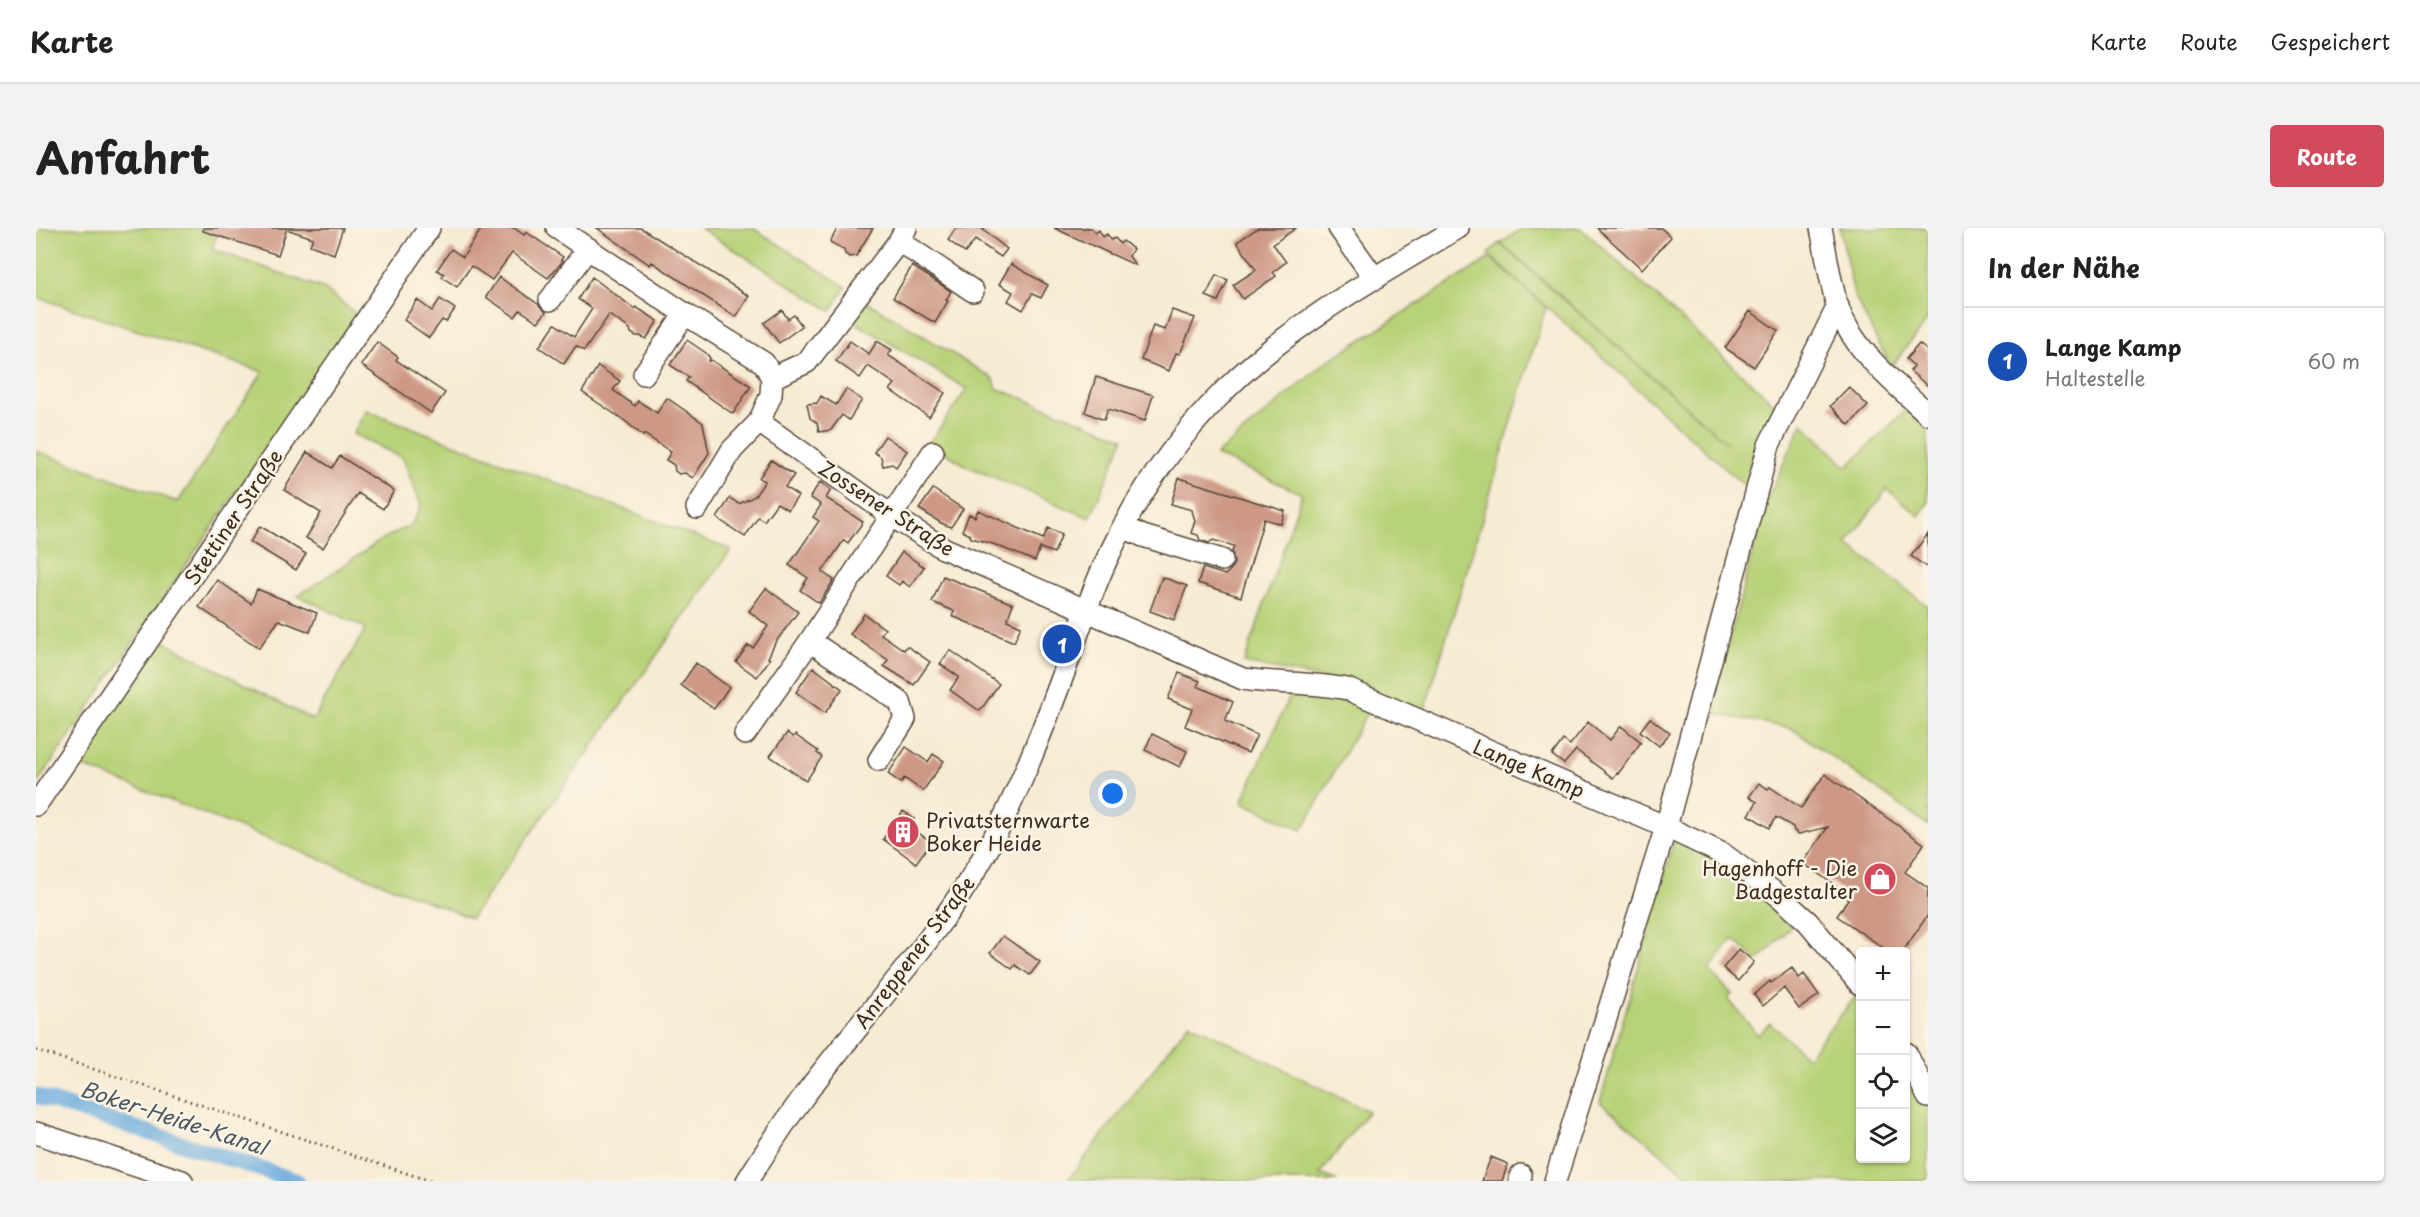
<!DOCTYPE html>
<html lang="de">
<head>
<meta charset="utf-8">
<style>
  body { margin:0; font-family:"Playpen Sans",sans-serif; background:#f2f2f2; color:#222 }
  .controls { position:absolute; right:18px; bottom:18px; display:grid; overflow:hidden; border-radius:6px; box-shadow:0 2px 4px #0004 }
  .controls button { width:54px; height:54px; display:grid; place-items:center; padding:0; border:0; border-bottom:2px solid #e0e0e0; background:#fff; color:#222; font:30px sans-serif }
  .you { position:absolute; left:1077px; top:566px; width:21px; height:21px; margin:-15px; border:4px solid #fff; border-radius:50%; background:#1a73e8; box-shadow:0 0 0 9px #1a73e833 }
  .badge { display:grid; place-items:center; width:39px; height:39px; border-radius:50%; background:#d1495b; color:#fff; font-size:20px; font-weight:700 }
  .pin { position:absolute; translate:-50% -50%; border:3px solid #fff; box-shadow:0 2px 6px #0006 }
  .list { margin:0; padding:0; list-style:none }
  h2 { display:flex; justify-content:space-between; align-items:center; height:78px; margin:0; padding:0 24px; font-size:26px }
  h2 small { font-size:20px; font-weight:400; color:#767676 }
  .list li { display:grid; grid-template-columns:39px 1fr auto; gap:18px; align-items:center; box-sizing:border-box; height:108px; padding:0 24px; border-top:2px solid #e0e0e0 }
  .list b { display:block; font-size:22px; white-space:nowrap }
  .list p { margin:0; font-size:20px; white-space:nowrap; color:#767676 }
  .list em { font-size:20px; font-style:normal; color:#767676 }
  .icon { flex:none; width:33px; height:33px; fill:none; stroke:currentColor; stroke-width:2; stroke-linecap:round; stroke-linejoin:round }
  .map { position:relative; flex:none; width:1892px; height:953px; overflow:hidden; border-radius:6px }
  header { display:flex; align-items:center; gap:36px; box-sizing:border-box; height:84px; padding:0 30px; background:#fff; border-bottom:2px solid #e0e0e0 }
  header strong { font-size:28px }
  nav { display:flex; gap:33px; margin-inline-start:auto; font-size:21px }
  .intro { display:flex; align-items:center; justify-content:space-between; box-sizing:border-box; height:144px; padding:0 36px }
  h1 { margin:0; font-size:42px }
  .button { padding:15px 27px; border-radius:6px; background:#d1495b; color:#fff; font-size:21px; font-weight:700 }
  main { display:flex; gap:36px; padding:0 36px }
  aside { flex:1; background:#fff; border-radius:6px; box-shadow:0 2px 4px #0004 }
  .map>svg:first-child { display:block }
  .green { fill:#b7d278; stroke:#797e4b; stroke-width:1.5 }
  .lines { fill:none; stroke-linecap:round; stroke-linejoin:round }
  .canal { stroke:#6aabde; stroke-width:16 }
  .building { fill:#cd9886 }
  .minor-casing { stroke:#574739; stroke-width:24 }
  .path { stroke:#574739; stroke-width:3; stroke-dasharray:1.5 4.5; stroke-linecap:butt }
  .minor { stroke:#fff; stroke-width:21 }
  .labels { text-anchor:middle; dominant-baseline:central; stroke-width:5; stroke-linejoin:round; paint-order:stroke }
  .street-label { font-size:20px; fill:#3b2a1e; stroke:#fcf5e5 }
  .poi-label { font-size:20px; fill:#3b2a1e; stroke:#fcf5e5; text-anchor:start }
  .water-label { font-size:21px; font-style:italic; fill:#4b5761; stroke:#fcf5e5 }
</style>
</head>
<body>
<header>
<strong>Karte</strong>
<nav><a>Karte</a><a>Route</a><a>Gespeichert</a></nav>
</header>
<div class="intro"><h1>Anfahrt</h1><a class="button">Route</a></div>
<main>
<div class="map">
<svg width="1892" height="953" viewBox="0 0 1892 953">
  <rect width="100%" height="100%" fill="#fcf5e5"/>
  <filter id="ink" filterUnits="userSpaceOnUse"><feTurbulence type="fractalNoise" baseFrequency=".0167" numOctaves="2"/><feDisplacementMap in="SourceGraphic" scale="12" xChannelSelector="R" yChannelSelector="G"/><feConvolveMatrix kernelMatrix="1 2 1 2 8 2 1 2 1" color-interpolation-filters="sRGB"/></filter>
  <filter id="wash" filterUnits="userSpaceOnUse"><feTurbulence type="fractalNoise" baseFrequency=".008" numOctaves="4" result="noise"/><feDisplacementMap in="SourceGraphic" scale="24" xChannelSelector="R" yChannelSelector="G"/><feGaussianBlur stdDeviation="1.35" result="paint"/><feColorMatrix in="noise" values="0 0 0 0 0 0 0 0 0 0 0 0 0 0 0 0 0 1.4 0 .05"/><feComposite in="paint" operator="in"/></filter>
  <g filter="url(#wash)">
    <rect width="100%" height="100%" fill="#f7ebd3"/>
    <path class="green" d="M 0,0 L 183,0 L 176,21 L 289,61 L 321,87 L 0,557 L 0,223 L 142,274 L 227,144 L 0,69 Z
      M 664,0 L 717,0 L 810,59 L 795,83 Z
      M 1487,0 L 1545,0 L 1742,179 L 1715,236 L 1711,260 L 1452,26 L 1463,15 L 1692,216 L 1465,15 Z
      M 1804,0 L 1892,0 L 1892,91 L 1855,139 L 1818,67 Z
      M 1454,30 L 1510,79 L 1388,484 L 1285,450 L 1208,435 L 1266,266 L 1180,227 L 1290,134 Z
      M 828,72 L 958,151 L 960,160 L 1088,210 L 1054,290 L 931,238 L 893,215 L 931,161 L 815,92 Z
      M 1871,181 L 1892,202 L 1892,275 L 1883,288 L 1851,261 L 1811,316 L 1892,378 L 1892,597 L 1755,500 L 1673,485 L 1731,272 L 1766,195 L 1811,239 Z
      M 330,182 L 695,322 L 435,690 L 38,535 L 119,409 L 277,492 L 330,400 L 262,368 L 347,311 L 375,297 L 385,278 L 367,230 L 317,206 Z
      M 1256,463 L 1308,468 L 1333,481 L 1266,602 L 1206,574 Z
      M 1639,609 L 1684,629 L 1763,690 L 1722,733 L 1697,711 L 1673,742 L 1696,766 L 1692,771 L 1722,807 L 1734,795 L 1771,829 L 1824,763 L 1824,930 L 1870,930 L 1870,836 L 1892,880 L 1892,953 L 1658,953 L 1564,874 Z
      M 1153,795 L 1332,883 L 1284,946 L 1302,953 L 1031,953 Z"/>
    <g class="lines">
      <path class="canal" d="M 0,868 L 261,953"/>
    </g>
    <g id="blocks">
      <path class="building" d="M 167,0 L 251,0 L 242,27 L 167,3 Z
        M 253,0 L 307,0 L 298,26 L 274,17 L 277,10 L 253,2 Z
        M 446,0 L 478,0 L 488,7 L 490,4 L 527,29 L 525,32 L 527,33 L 512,50 L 476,25 L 456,52 L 435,38 L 421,59 L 406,49 L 408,46 L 401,42 L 415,21 L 427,29 Z
        M 561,0 L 605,0 L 713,68 L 700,89 L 616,34 L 614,37 Z
        M 802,0 L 837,0 L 820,28 L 814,29 L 809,26 L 808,22 L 794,14 Z
        M 920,0 L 949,0 L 947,2 L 971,21 L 965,29 L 939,12 L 929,25 L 912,12 Z
        M 1018,0 L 1056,0 L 1059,5 L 1063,2 L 1067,9 L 1071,6 L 1075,12 L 1079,10 L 1084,16 L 1087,13 L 1097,21 L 1093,28 L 1099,37 Z
        M 1222,0 L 1260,0 L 1237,16 L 1250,34 L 1237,44 L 1240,48 L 1207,71 L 1197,57 L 1220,42 L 1201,14 Z
        M 1561,0 L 1625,0 L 1635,9 L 1606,41 Z
        M 975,36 L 1012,57 L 1005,70 L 996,66 L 987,82 L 972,73 L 977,64 L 963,56 Z
        M 876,38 L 915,63 L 910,72 L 912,73 L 899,95 L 857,70 Z
        M 1180,47 L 1192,52 L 1182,73 L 1170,68 Z
        M 463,49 L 502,76 L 510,84 L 502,94 L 484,82 L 479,89 L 450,69 Z
        M 556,49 L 599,81 L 600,79 L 622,93 L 610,111 L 604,108 L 600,108 L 595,105 L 594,101 L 573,87 L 548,123 L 540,118 L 528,136 L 503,119 L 519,96 L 538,109 L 556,81 L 542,71 Z
        M 404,71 L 419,81 L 410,94 L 406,92 L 393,110 L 368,92 L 381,72 L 396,83 Z
        M 746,82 L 752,91 L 758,87 L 766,98 L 743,115 L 728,95 Z
        M 1136,82 L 1159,90 L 1144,126 L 1140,125 L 1133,143 L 1105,132 L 1117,98 L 1129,102 Z
        M 1714,83 L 1742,103 L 1718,139 L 1689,120 Z
        M 651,112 L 670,125 L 674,130 L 673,133 L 675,132 L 715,158 L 697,186 L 650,153 L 653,149 L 634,137 Z
        M 814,113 L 833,126 L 841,113 L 856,122 L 852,127 L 909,165 L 893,189 L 854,162 L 859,156 L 832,138 L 824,150 L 800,133 Z
        M 341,114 L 362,129 L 360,132 L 409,165 L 395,185 L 325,137 Z
        M 1883,116 L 1892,123 L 1892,158 L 1874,143 L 1878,138 L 1870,131 Z
        M 562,138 L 584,153 L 577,162 L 599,178 L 602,173 L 621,185 L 631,170 L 667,195 L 673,225 L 657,250 L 649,245 L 643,246 L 639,243 L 638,237 L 630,232 L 635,224 L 608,206 L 607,208 L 589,193 L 546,164 Z
        M 1060,149 L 1117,167 L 1109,193 L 1072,181 L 1068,192 L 1049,184 Z
        M 1813,159 L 1832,178 L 1813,197 L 1794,178 Z
        M 810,161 L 826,172 L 813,192 L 806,187 L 795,202 L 783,204 L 781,195 L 774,190 L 771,176 L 781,175 L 785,168 L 800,177 Z
        M 849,208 L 871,223 L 860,239 L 856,236 L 847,238 L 845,229 L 838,224 Z
        M 271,224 L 296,240 L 304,228 L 358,263 L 347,281 L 322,265 L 287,320 L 270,310 L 285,285 L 248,262 Z
        M 735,232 L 758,247 L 749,259 L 762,268 L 752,282 L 741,275 L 728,293 L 722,289 L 709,309 L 681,290 L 694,270 L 703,276 L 719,268 L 729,253 L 723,250 Z
        M 1143,250 L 1249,283 L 1245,296 L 1228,291 L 1205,369 L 1162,355 L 1167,340 L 1189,347 L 1195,341 L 1198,335 L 1196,324 L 1198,318 L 1177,312 L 1173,315 L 1164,312 L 1162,307 L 1155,305 L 1159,293 L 1156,282 L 1135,276 Z
        M 784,254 L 795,262 L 790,270 L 827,294 L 812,315 L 808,312 L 786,344 L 798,352 L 783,375 L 764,362 L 772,350 L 753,337 L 783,293 L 777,289 L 785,277 L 774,269 Z
        M 897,261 L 927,281 L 915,299 L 905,295 L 883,281 Z
        M 942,282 L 1007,311 L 1012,300 L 1026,306 L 1018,325 L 1004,320 L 999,333 L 957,316 L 935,310 L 934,307 L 926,303 L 933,286 L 939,289 Z
        M 224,298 L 270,326 L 260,342 L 214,314 Z
        M 1892,306 L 1892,340 L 1875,328 Z
        M 866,324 L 888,339 L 874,359 L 866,353 L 863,357 L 850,348 Z
        M 907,348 L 977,376 L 971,392 L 985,398 L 978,414 L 916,388 L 918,383 L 896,374 Z
        M 1126,349 L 1151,358 L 1138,392 L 1114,383 Z
        M 181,352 L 215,375 L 221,361 L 281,385 L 274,404 L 243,392 L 223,420 L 163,379 Z
        M 730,360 L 762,384 L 739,415 L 732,430 L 734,431 L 721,449 L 700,434 L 712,417 L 717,420 L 732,398 L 713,383 Z
        M 828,386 L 849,401 L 845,406 L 868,422 L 871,418 L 894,434 L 878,457 L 848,438 L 852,432 L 814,406 Z
        M 914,422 L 963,456 L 944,483 L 914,462 L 923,449 L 904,436 Z
        M 660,435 L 693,459 L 678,481 L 645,457 Z
        M 777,439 L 806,461 L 789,485 L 760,464 Z
        M 1143,445 L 1164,453 L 1161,458 L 1197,474 L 1189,493 L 1221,507 L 1212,525 L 1149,498 L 1156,481 L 1132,471 Z
        M 1614,490 L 1634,505 L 1623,518 L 1604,503 Z
        M 1552,494 L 1574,512 L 1585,498 L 1605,514 L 1582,546 L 1581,545 L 1577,550 L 1540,522 L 1528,536 L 1516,527 L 1527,512 L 1534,517 Z
        M 751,505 L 757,509 L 759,507 L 782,523 L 781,525 L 786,529 L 770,553 L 734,528 Z
        M 1116,506 L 1151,523 L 1144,539 L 1109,522 Z
        M 870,519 L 892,534 L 897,526 L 908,533 L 887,563 L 868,550 L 865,555 L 852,546 Z
        M 1789,546 L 1888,616 L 1869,644 L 1892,660 L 1892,687 L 1867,723 L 1852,723 L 1801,688 L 1814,668 L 1767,635 L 1792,599 L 1763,606 L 1758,603 L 1757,599 L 1740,589 L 1733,600 L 1713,587 L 1721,574 L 1713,569 L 1723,555 L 1732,561 L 1734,559 L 1765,580 Z
        M 867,583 L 878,591 L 873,598 L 895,614 L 880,635 L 847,611 Z
        M 967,708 L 1004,734 L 994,747 L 979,737 L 976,741 L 954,725 Z
        M 1703,721 L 1718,734 L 1702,753 L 1687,740 Z
        M 1756,740 L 1763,750 L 1768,746 L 1783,767 L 1763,781 L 1748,760 L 1727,778 L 1718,767 L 1734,753 L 1735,755 Z
        M 1455,929 L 1472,936 L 1466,953 L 1446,953 Z"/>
    </g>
  </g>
  <g filter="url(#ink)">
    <use href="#blocks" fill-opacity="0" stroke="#574739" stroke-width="1.5"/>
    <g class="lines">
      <defs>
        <path id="minor" d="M 521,0 L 649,86 L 728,135 L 736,150 L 735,167 L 723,194 L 696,222 L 661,280
          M 1303,0 L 1339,51
          M 1785,0 C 1790,25 1794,52 1801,77 C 1816,122 1859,155 1892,186
          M 863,13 L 937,63
          M 514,72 L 552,20
          M 608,146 L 649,86
          M 736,150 L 771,134 L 863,13 L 870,0
          M 723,194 L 856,288 L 907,320 L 1207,451 C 1242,456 1276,454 1311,461 L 1630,599 L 1687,626 L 1743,668 L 1772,694 L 1824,756
          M 1087,299 L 1107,308 L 1186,332
          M 774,413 L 864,474 L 869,491 L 843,532
          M 709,506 L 774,413 L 897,224
          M 0,577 L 393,0
          M 1870,825 L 1892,869
          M 0,905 L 146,953
          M 711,953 C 728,926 746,898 765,872 C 825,790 898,716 948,628 C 983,565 1008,499 1033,431 C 1045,397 1056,362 1072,329 C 1101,266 1142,209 1191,160 C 1257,95 1343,47 1422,0
          M 1484,953 L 1485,947
          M 1519,953 L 1630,599 L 1733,217 L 1802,78"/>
      </defs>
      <use href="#minor" class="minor-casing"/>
      <path class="path" d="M 0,822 L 394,953"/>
      <use href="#minor" class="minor"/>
    </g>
  </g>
  <defs>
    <symbol id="building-disc" viewBox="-11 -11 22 22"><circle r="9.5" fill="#d1495b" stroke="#fcf5e5"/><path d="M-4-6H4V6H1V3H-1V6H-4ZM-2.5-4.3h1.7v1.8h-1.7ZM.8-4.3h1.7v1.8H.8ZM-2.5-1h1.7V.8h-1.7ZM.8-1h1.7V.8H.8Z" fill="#fff"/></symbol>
    <symbol id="shop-disc" viewBox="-11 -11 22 22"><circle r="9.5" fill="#d1495b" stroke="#fcf5e5"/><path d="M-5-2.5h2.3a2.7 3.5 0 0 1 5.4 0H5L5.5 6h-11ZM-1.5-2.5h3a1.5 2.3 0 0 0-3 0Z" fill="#fff"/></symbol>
  </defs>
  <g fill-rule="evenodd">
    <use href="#building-disc" x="848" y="585" width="38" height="38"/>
    <use href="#shop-disc" x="1825" y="632" width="38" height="38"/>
  </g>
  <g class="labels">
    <g class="street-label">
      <text transform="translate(851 280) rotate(33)">Zossener Straße</text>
      <text transform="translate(197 289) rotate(-56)">Stettiner Straße</text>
      <text transform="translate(1493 540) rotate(23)">Lange Kamp</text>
      <text transform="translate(878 724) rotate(-53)">Anreppener Straße</text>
    </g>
    <g class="poi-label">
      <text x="890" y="592">Privatsternwarte<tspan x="890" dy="23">Boker Heide</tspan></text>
      <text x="1821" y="640" text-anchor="end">Hagenhoff - Die<tspan x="1821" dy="23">Badgestalter</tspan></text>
    </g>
    <g class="water-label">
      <text transform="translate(138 889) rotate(18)">Boker-Heide-Kanal</text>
    </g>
  </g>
</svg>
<div class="controls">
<button>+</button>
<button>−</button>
<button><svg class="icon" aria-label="locate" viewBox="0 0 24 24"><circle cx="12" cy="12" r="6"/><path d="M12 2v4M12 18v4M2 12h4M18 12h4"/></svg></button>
<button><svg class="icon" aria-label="layers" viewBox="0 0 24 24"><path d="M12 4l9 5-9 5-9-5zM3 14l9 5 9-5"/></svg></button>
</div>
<div class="you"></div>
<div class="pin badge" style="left:1026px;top:416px;background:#1a4fb4">1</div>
</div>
<aside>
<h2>In der Nähe<small></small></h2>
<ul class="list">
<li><span class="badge" style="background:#1a4fb4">1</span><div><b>Lange Kamp</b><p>Haltestelle</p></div><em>60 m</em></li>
</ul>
</aside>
</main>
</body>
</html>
